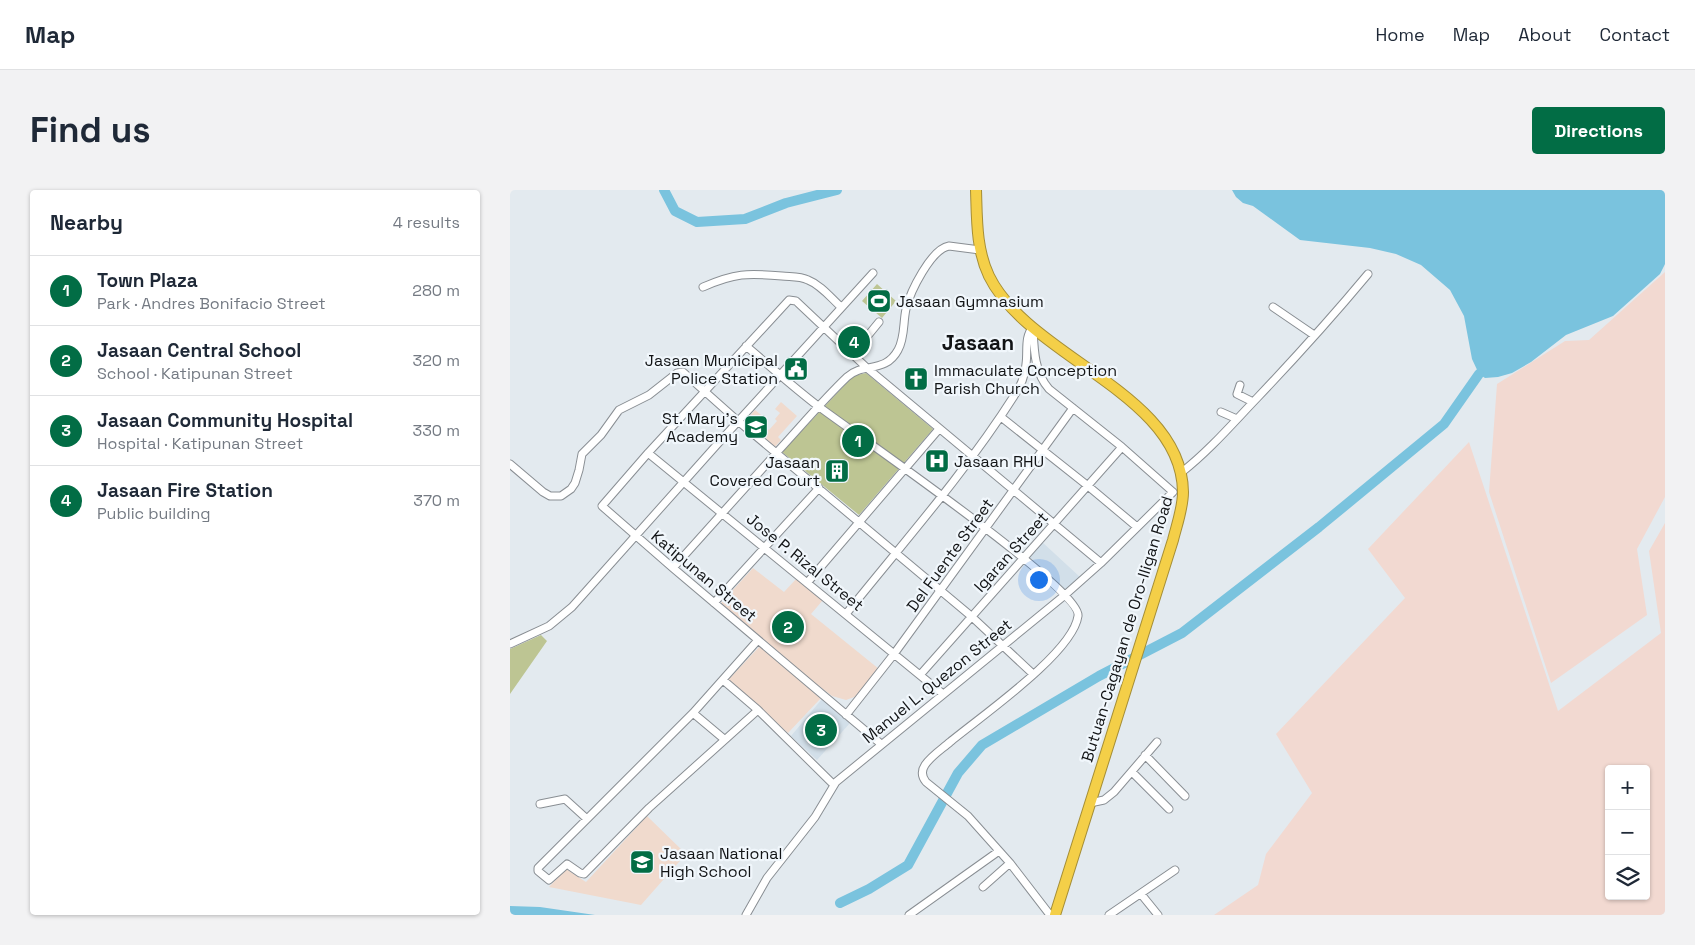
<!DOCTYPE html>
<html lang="en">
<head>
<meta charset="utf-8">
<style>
  body { margin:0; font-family:"Space Grotesk",sans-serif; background:#f2f2f3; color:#1f2937 }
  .controls { position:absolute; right:15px; bottom:15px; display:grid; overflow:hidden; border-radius:5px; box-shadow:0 1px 4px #0004 }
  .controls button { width:45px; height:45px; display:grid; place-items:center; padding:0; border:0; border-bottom:1px solid #e0e1e3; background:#fff; color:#1f2937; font:25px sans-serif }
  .you { position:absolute; left:528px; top:389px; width:18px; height:18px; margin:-12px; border:4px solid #fff; border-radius:50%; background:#1a73e8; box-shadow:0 0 0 8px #1a73e833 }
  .badge { display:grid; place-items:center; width:32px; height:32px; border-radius:50%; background:#026d45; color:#fff; font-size:16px; font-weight:700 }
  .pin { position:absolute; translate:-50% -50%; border:2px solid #fff; box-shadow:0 1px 5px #0006 }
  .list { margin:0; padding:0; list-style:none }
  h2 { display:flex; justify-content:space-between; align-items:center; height:65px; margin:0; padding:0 20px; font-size:21px }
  h2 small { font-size:16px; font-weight:400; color:#747a83 }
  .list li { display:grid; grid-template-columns:32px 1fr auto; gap:15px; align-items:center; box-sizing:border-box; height:70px; padding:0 20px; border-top:1px solid #e0e1e3 }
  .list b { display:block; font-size:19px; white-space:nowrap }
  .list p { margin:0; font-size:16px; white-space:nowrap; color:#747a83 }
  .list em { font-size:16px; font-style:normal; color:#747a83 }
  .icon { flex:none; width:28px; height:28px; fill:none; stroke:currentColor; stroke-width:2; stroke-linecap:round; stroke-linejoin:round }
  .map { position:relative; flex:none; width:1155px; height:725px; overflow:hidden; border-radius:5px }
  header { display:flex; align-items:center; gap:30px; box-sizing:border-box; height:70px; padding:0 25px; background:#fff; border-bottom:1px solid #e0e1e3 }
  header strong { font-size:24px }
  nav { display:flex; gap:28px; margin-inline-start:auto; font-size:18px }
  .intro { display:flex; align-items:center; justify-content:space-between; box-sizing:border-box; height:120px; padding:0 30px }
  h1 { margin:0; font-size:35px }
  .button { padding:12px 22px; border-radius:5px; background:#026d45; color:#fff; font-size:18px; font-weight:700 }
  main { display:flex; gap:30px; padding:0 30px }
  aside { flex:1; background:#fff; border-radius:5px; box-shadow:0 1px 4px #0004 }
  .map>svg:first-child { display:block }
  .built { fill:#d2dfe9 }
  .industrial { fill:#f2d9d1; fill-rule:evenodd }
  .education { fill:#f0dacd }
  .green { fill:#bdc593 }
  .water { fill:#7ac3de }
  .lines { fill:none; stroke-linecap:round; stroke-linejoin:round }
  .river { stroke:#7ac3de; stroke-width:10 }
  .minor-casing { stroke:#898e93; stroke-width:9 }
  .highway-casing { stroke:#a58e36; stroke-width:12 }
  .minor { stroke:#fff; stroke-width:7 }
  .highway { stroke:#f4cf48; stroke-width:10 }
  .labels { text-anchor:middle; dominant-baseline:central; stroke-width:4.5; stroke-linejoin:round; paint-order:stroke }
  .poi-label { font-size:16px; fill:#121416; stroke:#f1f7fc; text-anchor:start }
  .street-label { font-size:16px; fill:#121416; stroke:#f1f7fc }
  .district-label { font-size:21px; font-weight:bold; fill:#121416; stroke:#f1f7fc }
</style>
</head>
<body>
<header>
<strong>Map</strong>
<nav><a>Home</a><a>Map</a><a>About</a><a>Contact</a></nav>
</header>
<div class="intro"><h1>Find us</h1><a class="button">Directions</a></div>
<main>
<aside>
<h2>Nearby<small>4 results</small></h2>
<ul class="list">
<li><span class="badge">1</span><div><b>Town Plaza</b><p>Park · Andres Bonifacio Street</p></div><em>280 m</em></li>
<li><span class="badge">2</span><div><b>Jasaan Central School</b><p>School · Katipunan Street</p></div><em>320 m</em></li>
<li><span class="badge">3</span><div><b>Jasaan Community Hospital</b><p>Hospital · Katipunan Street</p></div><em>330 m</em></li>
<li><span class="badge">4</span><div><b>Jasaan Fire Station</b><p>Public building</p></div><em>370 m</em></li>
</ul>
</aside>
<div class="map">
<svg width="1155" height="725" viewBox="0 0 1155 725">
  <rect width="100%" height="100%" fill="#e3eaef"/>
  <path class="built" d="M 531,351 L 570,387 L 556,401 L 517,366 Z
    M 312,509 L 340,533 L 307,570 L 281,546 Z"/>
  <path class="industrial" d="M 1155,82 L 1155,307 L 1127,359 L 1137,425 L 1041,493 L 979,302 L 987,194 L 1055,151 L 1079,150 Z
    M 959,252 L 1048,521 L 1151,443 L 1139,361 L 1155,333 L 1155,725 L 704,725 L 748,695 L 756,664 L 802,603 L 766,544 L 895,408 L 858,359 ZM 1099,579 L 1136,579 L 1136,706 L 1099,706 Z"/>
  <path class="education" d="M 271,212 L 287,226 L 268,247 L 271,250 L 263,259 L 230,232 L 236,225 L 239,227 L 245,220 L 255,228 L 251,233 L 259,240 L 267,231 L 265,229 L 270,223 L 265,219 Z
    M 243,378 L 274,402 L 287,388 L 313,410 L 301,424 L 369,479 L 347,506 L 336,510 L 322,506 L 301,490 L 211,413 Z
    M 251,455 L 311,508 L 278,543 L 218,490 Z
    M 137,626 L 176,664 L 131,715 L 39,697 L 56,679 L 76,692 Z"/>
  <path class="green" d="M 367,94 L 386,111 L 372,128 L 352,111 Z
    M 356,183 L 423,239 L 349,325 L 272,262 L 343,186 Z
    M 31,445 L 37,451 L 0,504 L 0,459 Z"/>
  <path class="water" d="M 722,0 L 1155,0 L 1155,74 L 1150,84 L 1103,126 L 1056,145 L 1021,172 L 1002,183 L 988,187 L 975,188 L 969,184 L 962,169 L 954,126 L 940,100 L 911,75 L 886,64 L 860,58 L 790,50 L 743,16 L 733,13 L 726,7 Z
    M 0,716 L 30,717 L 85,725 L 0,725 Z"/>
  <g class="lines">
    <path class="river" d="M 154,0 L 165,21 L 187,32 L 235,29 L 276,13 L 327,0
      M 330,713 L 359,699 L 398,675 L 448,583 L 472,555 L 589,486 L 672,443 L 809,337 L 934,234 L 969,184"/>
    <defs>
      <path id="minor" d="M 193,97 C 225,83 237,83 272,86 C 280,87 290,86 298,90 C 311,95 321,108 331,117
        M 763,117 L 804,145
        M 523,137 C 524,158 524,182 539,199 L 612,257 L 663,302
        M 236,156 C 260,176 283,197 308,216 C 341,241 573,400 568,426 C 563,463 470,527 440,552 C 432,559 421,566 415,575 C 411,581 412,587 416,592 L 458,626 L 500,673 L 540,725
        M 342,165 L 369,132
        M 730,195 L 727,204 L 743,212
        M 711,222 L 727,229
        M 491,227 L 578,296 L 627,337
        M 138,263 L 433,504
        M 0,274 L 33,302 L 40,306 L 51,306 L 61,299 L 65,293 L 69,280 L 72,264 L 91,245 L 109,220 L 139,205 L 167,183 L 173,182 L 228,231 L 461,426 L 523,484
        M 672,282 C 700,260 723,233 748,207 C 786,167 823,126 858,84
        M 163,378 C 198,339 234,299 269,260 C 292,235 313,210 337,187 C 353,172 375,184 388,160 C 395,148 393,132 396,119 C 400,102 421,59 439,56 L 470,60
        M 297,393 L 429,239
        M 204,413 L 309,298
        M 336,424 C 393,353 455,283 504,206 C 511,196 515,185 516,174 C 518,161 514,147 523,137
        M 0,454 L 39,436 L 62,417 L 212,249 L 363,83
        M 410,485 L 612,257
        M 213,490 L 248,520 L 324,595
        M 248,520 L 139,618 L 74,684 L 70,683 L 57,674 L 39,690 L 28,681 L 28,678 L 183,523 L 248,450
        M 183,523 L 214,549
        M 336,525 L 384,464 L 563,218
        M 371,554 L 163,378 L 92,316 L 138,263 L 279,110 L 286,111 L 357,178 L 591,373
        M 635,565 L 675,606
        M 622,582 L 659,619
        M 580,613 L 594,610 L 604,602 L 647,552
        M 30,614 L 55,609 L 77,629
        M 473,697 L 500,673
        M 631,704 L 648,725
        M 236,725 L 257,688 L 305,627 L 326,592 L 555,405 L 591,373 L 663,302
        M 399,725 L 489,661
        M 599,725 L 665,680"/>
      <path id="highway" d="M 466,0 C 467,28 466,59 479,86 C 519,168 672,203 673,302 C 673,318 667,334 663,350 L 545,725"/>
    </defs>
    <use href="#minor" class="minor-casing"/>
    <use href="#highway" class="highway-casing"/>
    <use href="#minor" class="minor"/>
    <use href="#highway" class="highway"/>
  </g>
  <defs>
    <symbol id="stadium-square" viewBox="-11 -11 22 22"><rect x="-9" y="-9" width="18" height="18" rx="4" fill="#026d45" stroke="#f1f7fc"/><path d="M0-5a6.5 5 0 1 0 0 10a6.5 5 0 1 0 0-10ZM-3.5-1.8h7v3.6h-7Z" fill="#fff"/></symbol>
    <symbol id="civic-square" viewBox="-11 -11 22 22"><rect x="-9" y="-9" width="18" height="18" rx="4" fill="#026d45" stroke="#f1f7fc"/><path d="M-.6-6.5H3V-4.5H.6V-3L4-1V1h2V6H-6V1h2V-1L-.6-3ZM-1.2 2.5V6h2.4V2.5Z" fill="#fff"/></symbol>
    <symbol id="church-square" viewBox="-11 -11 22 22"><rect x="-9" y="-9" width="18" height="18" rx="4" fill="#026d45" stroke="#f1f7fc"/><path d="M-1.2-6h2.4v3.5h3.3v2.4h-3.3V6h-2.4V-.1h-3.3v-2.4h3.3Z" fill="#fff"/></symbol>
    <symbol id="school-square" viewBox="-11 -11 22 22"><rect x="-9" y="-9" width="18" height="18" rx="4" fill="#026d45" stroke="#f1f7fc"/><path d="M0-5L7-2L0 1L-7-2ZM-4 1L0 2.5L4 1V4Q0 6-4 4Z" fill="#fff"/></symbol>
    <symbol id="hospital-square" viewBox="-11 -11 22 22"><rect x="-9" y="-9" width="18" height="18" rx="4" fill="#026d45" stroke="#f1f7fc"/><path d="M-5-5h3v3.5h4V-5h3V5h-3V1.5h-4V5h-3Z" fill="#fff"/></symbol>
    <symbol id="building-square" viewBox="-11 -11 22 22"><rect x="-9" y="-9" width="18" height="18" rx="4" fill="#026d45" stroke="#f1f7fc"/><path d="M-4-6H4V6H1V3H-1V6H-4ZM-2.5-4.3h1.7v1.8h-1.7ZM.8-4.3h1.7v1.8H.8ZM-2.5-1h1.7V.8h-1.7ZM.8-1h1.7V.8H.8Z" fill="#fff"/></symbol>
  </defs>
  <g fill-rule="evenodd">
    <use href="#stadium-square" x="355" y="97" width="28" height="28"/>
    <use href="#civic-square" x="272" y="165" width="28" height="28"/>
    <use href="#church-square" x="392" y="175" width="28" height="28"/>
    <use href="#school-square" x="232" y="223" width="28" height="28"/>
    <use href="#hospital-square" x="413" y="257" width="28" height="28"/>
    <use href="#building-square" x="313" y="267" width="28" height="28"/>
    <use href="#school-square" x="118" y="658" width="28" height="28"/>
  </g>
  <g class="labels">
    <g class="poi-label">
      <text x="386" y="111">Jasaan Gymnasium</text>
      <text x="268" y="170" text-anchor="end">Jasaan Municipal<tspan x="268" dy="18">Police Station</tspan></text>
      <text x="424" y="180">Immaculate Conception<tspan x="424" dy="18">Parish Church</tspan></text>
      <text x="228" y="228" text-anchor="end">St. Mary's<tspan x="228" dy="18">Academy</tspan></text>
      <text x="444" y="271">Jasaan RHU</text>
      <text x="310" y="272" text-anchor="end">Jasaan<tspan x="310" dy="18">Covered Court</tspan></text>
      <text x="150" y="663">Jasaan National<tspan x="150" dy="18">High School</tspan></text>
    </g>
    <g class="street-label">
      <text transform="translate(501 362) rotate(-48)">Igaran Street</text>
      <text transform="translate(440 365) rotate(-54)">Del Fuente Street</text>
      <text transform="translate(295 372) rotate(39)">Jose P. Rizal Street</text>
      <text transform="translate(194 386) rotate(40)">Katipunan Street</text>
      <text transform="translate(617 439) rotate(-73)">Butuan-Cagayan de Oro-Iligan Road</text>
      <text transform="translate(427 491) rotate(-39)">Manuel L. Quezon Street</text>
    </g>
    <g class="district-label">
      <text x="468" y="152">Jasaan</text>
    </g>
  </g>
</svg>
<div class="controls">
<button>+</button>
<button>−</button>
<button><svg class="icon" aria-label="layers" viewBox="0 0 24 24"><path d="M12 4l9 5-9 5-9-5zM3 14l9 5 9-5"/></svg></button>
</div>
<div class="you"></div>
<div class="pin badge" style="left:348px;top:251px">1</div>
<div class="pin badge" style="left:278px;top:437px">2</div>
<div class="pin badge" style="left:311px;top:540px">3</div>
<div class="pin badge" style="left:344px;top:152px">4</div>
</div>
</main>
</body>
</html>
